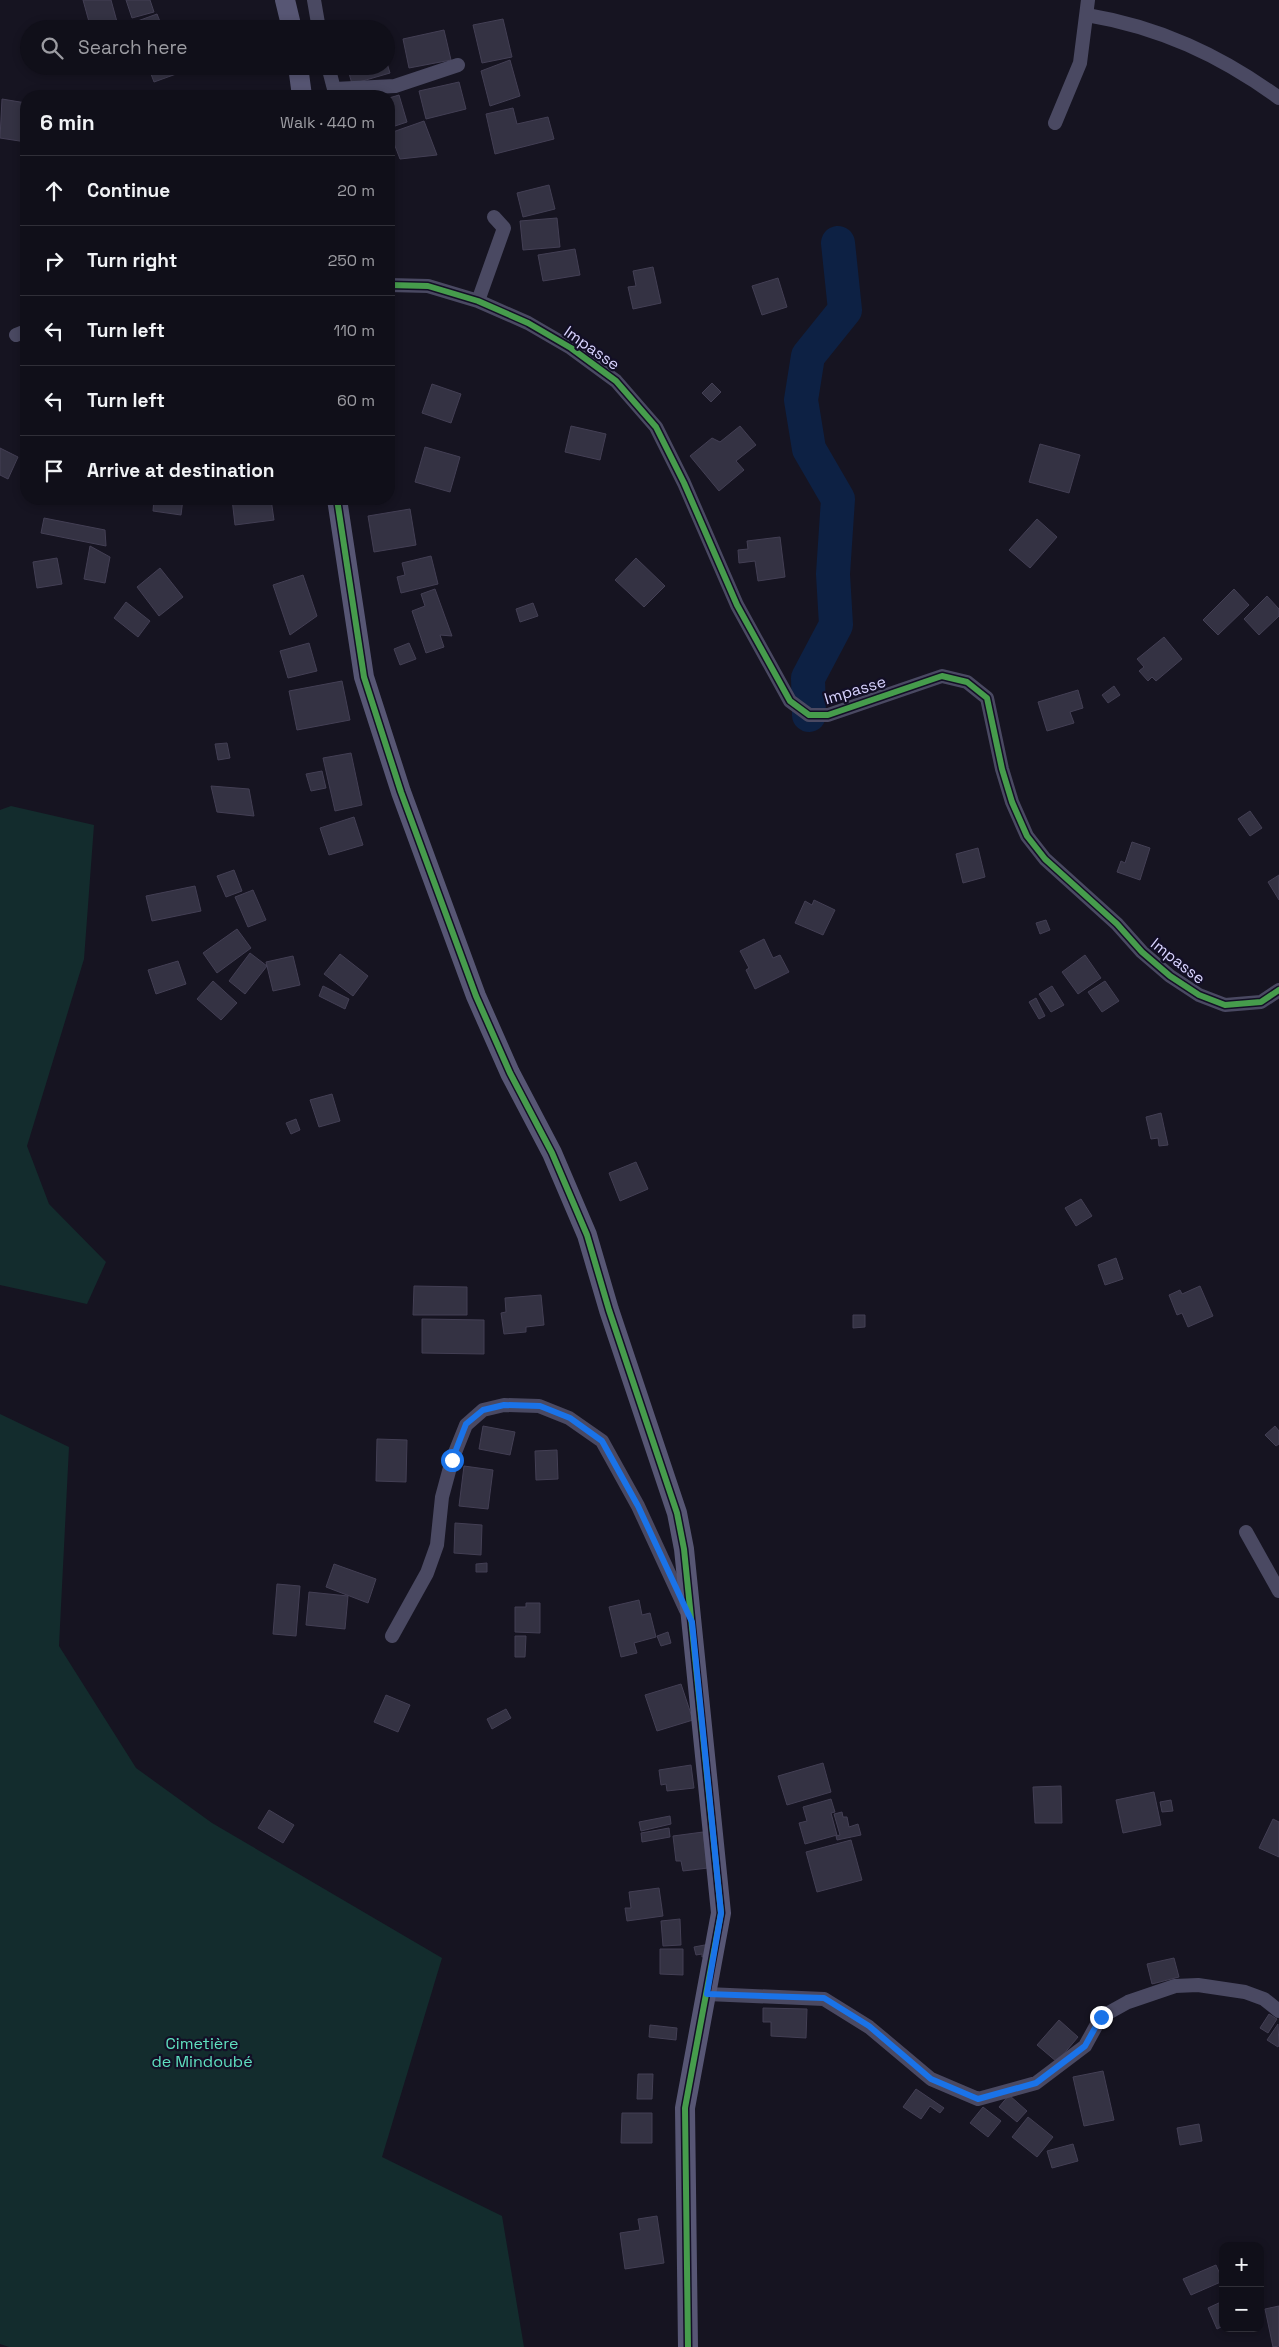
<!DOCTYPE html>
<html lang="en">
<head>
<meta charset="utf-8">
<style>
  body { margin:0; font-family:"Space Grotesk",sans-serif; background:#191822; color:#f1f3f6 }
  .controls { position:absolute; right:15px; bottom:15px; display:grid; overflow:hidden; border-radius:10px; box-shadow:0 2px 8px #0003 }
  .controls button { width:45px; height:45px; display:grid; place-items:center; padding:0; border:0; border-bottom:1px solid #302f38; background:#100f19; color:#f1f3f6; font:25px sans-serif }
  .stop { position:absolute; width:15px; height:15px; margin:-11px; border:4px solid #1a73e8; border-radius:50%; background:#fff }
  .stop.end { background:#1a73e8; border-color:#fff; box-shadow:0 1px 5px #0008 }
  .list { margin:0; padding:0; list-style:none }
  h2 { display:flex; justify-content:space-between; align-items:center; height:65px; margin:0; padding:0 20px; font-size:21px }
  h2 small { font-size:16px; font-weight:400; color:#9c9ca2 }
  .list li { display:grid; grid-template-columns:32px 1fr auto; gap:15px; align-items:center; box-sizing:border-box; height:70px; padding:0 20px; border-top:1px solid #302f38 }
  .list b { display:block; font-size:19px; white-space:nowrap }
  .list em { font-size:16px; font-style:normal; color:#9c9ca2 }
  .icon { flex:none; width:28px; height:28px; fill:none; stroke:currentColor; stroke-width:2; stroke-linecap:round; stroke-linejoin:round }
  .map { position:relative; flex:none; width:1279px; height:2347px; overflow:hidden }
  .search { position:absolute; background:#100f19; box-shadow:0 2px 8px #0003; left:20px; top:20px; width:375px; height:55px; display:flex; align-items:center; gap:12px; box-sizing:border-box; padding:0 18px; border-radius:28px; color:#9c9ca2; font-size:19px }
  .panel { position:absolute; background:#100f19; box-shadow:0 2px 8px #0003; left:20px; top:90px; width:375px; height:415px; border-radius:20px }
  .map>svg:first-child { display:block }
  .green { fill:#132c2d }
  .lines { fill:none; stroke-linecap:round; stroke-linejoin:round }
  .river { stroke:#0d2144; stroke-width:34 }
  .building { fill:#343243; stroke:#433f54 }
  .street { stroke:#4a4962; stroke-width:14 }
  .secondary { stroke:#575674; stroke-width:20 }
  .cycleway-casing { stroke:#130f26; stroke-width:9 }
  .cycleway { stroke:#469c4c; stroke-width:6 }
  .route { stroke:#1a73e8; stroke-width:6 }
  .labels { text-anchor:middle; dominant-baseline:central; stroke-width:4.5; stroke-linejoin:round; paint-order:stroke }
  .street-label { font-size:16px; fill:#d9d4ff; stroke:#130f26 }
  .park-label { font-size:16px; fill:#5fe0c0; stroke:#130f26 }
</style>
</head>
<body>
<div class="map">
<svg width="1279" height="2347" viewBox="0 0 1279 2347">
  <rect width="100%" height="100%" fill="#161421"/>
  <path class="green" d="M 11,806 L 94,825 L 84,959 L 27,1146 L 49,1204 L 106,1262 L 87,1304 L 0,1285 L 0,810 Z
    M 0,1414 L 69,1447 L 59,1646 L 136,1768 L 212,1823 L 442,1958 L 382,2157 L 502,2216 L 524,2347 L 9,2347 L 0,2344 Z"/>
  <g class="lines">
    <path class="river" d="M 809,715 L 808,678 L 836,625 L 833,574 L 838,499 L 809,449 L 801,400 L 808,356 L 845,310 L 838,243"/>
  </g>
  <path class="building" d="M 83,0 L 111,0 L 119,29 L 91,29 Z
    M 126,0 L 150,0 L 154,12 L 132,18 Z
    M 157,14 L 163,29 L 134,29 L 132,23 Z
    M 503,19 L 512,57 L 482,63 L 473,25 Z
    M 444,30 L 451,60 L 409,68 L 403,39 Z
    M 386,60 L 390,73 L 352,84 L 347,66 L 386,66 Z
    M 510,60 L 520,96 L 490,106 L 481,71 Z
    M 148,66 L 177,66 L 179,73 L 154,82 Z
    M 459,82 L 466,109 L 426,119 L 419,91 Z
    M 399,95 L 407,122 L 389,128 L 389,98 Z
    M 2,99 L 26,103 L 26,142 L 0,138 Z
    M 513,108 L 517,124 L 548,117 L 554,139 L 495,154 L 486,114 Z
    M 424,121 L 437,155 L 400,159 L 390,133 Z
    M 549,185 L 555,209 L 523,217 L 517,193 Z
    M 557,218 L 560,247 L 523,250 L 520,221 Z
    M 575,249 L 580,275 L 543,281 L 538,255 Z
    M 653,267 L 661,303 L 633,309 L 628,287 L 636,286 L 633,271 Z
    M 778,278 L 787,307 L 762,315 L 752,286 Z
    M 712,383 L 721,392 L 711,402 L 702,393 Z
    M 432,384 L 461,394 L 451,423 L 422,413 Z
    M 571,426 L 606,434 L 600,460 L 565,452 Z
    M 740,426 L 756,445 L 736,461 L 744,470 L 719,491 L 690,456 L 712,438 L 720,442 Z
    M 1040,444 L 1080,455 L 1069,493 L 1029,482 Z
    M 425,447 L 460,457 L 450,492 L 415,482 Z
    M 0,448 L 18,457 L 8,479 L 0,475 Z
    M 154,499 L 183,499 L 181,515 L 153,511 Z
    M 232,499 L 271,499 L 274,520 L 235,525 Z
    M 410,509 L 416,545 L 374,552 L 368,516 Z
    M 44,518 L 105,530 L 106,546 L 41,533 Z
    M 1037,519 L 1057,537 L 1030,568 L 1009,550 Z
    M 780,537 L 785,577 L 758,581 L 755,561 L 739,563 L 738,550 L 748,549 L 747,541 Z
    M 90,546 L 110,557 L 105,583 L 84,579 Z
    M 431,556 L 438,584 L 401,593 L 397,577 L 405,575 L 402,563 Z
    M 57,558 L 62,584 L 37,588 L 33,562 Z
    M 636,558 L 665,586 L 644,607 L 615,580 Z
    M 160,568 L 183,597 L 159,616 L 137,587 Z
    M 303,575 L 317,616 L 290,635 L 273,585 Z
    M 435,589 L 452,636 L 440,635 L 444,647 L 426,653 L 412,611 L 425,606 L 421,594 Z
    M 1234,589 L 1249,605 L 1218,635 L 1203,620 Z
    M 1267,596 L 1279,609 L 1279,616 L 1259,635 L 1244,619 Z
    M 126,602 L 150,621 L 138,637 L 114,618 Z
    M 533,603 L 538,616 L 520,622 L 516,609 Z
    M 1164,637 L 1182,659 L 1156,681 L 1152,677 L 1148,681 L 1139,671 L 1144,667 L 1137,659 Z
    M 309,643 L 317,671 L 288,678 L 280,651 Z
    M 409,643 L 416,659 L 400,665 L 394,649 Z
    M 342,681 L 350,720 L 297,730 L 289,691 Z
    M 1114,686 L 1120,695 L 1108,703 L 1102,695 Z
    M 1078,690 L 1083,708 L 1070,712 L 1074,723 L 1047,731 L 1038,702 Z
    M 227,743 L 230,758 L 218,760 L 215,744 Z
    M 351,753 L 362,805 L 335,811 L 323,758 Z
    M 322,771 L 326,788 L 311,791 L 306,774 Z
    M 211,786 L 249,789 L 254,816 L 217,812 Z
    M 1250,811 L 1262,828 L 1250,836 L 1238,819 Z
    M 354,817 L 363,845 L 329,855 L 320,828 Z
    M 1132,842 L 1150,848 L 1140,880 L 1117,872 L 1121,861 L 1125,863 Z
    M 978,848 L 985,877 L 963,883 L 956,854 Z
    M 234,870 L 242,891 L 226,897 L 217,876 Z
    M 1279,875 L 1279,900 L 1268,882 Z
    M 195,886 L 201,911 L 152,921 L 146,896 Z
    M 253,890 L 266,920 L 248,927 L 235,897 Z
    M 814,900 L 835,910 L 823,935 L 795,923 L 805,901 L 812,905 Z
    M 1046,920 L 1050,930 L 1040,934 L 1036,923 Z
    M 237,929 L 251,948 L 217,973 L 203,953 Z
    M 764,939 L 773,958 L 780,955 L 789,972 L 755,989 L 746,970 L 749,968 L 740,951 Z
    M 250,953 L 267,966 L 245,994 L 229,981 Z
    M 340,954 L 368,976 L 353,996 L 324,974 Z
    M 1085,955 L 1101,978 L 1078,994 L 1062,972 Z
    M 293,956 L 300,985 L 273,991 L 266,962 Z
    M 178,961 L 186,984 L 156,994 L 148,970 Z
    M 213,981 L 237,1003 L 221,1020 L 197,999 Z
    M 1105,981 L 1119,1001 L 1102,1012 L 1088,992 Z
    M 323,986 L 349,999 L 345,1009 L 319,996 Z
    M 1052,986 L 1064,1005 L 1051,1012 L 1039,994 Z
    M 1036,998 L 1045,1016 L 1039,1019 L 1029,1002 Z
    M 332,1094 L 340,1121 L 319,1127 L 310,1100 Z
    M 1161,1113 L 1168,1145 L 1159,1146 L 1158,1138 L 1151,1139 L 1146,1117 Z
    M 296,1119 L 300,1130 L 291,1134 L 286,1123 Z
    M 636,1162 L 648,1189 L 620,1201 L 609,1173 Z
    M 1081,1199 L 1092,1216 L 1076,1226 L 1065,1208 Z
    M 1116,1258 L 1123,1279 L 1105,1285 L 1098,1265 Z
    M 414,1286 L 467,1287 L 467,1315 L 413,1315 Z
    M 1200,1286 L 1213,1316 L 1188,1327 L 1182,1313 L 1177,1315 L 1169,1295 L 1180,1290 L 1182,1294 Z
    M 541,1295 L 544,1325 L 526,1327 L 526,1332 L 504,1334 L 501,1313 L 506,1312 L 505,1298 Z
    M 853,1315 L 865,1315 L 865,1327 L 853,1328 Z
    M 422,1319 L 484,1320 L 484,1354 L 422,1353 Z
    M 483,1426 L 515,1432 L 510,1455 L 479,1449 Z
    M 1275,1426 L 1279,1431 L 1279,1444 L 1276,1446 L 1265,1435 Z
    M 377,1439 L 407,1440 L 406,1482 L 376,1481 Z
    M 557,1450 L 558,1479 L 536,1480 L 535,1451 Z
    M 464,1466 L 493,1470 L 488,1509 L 459,1506 Z
    M 455,1523 L 482,1525 L 481,1555 L 454,1553 Z
    M 487,1563 L 487,1572 L 476,1572 L 476,1564 Z
    M 334,1564 L 376,1579 L 368,1603 L 326,1587 Z
    M 277,1584 L 300,1586 L 296,1636 L 273,1634 Z
    M 309,1592 L 348,1596 L 345,1629 L 306,1625 Z
    M 639,1600 L 642,1615 L 650,1613 L 656,1637 L 634,1643 L 637,1653 L 621,1657 L 609,1607 Z
    M 526,1603 L 540,1603 L 540,1633 L 515,1632 L 515,1607 L 526,1607 Z
    M 668,1632 L 671,1643 L 661,1646 L 657,1636 Z
    M 515,1636 L 526,1636 L 525,1657 L 515,1657 Z
    M 681,1684 L 693,1720 L 657,1731 L 645,1695 Z
    M 386,1695 L 410,1705 L 398,1732 L 374,1722 Z
    M 506,1709 L 511,1718 L 492,1729 L 487,1719 Z
    M 823,1763 L 831,1792 L 787,1805 L 778,1776 Z
    M 691,1765 L 694,1788 L 667,1791 L 666,1784 L 661,1785 L 659,1770 Z
    M 1061,1786 L 1062,1823 L 1035,1823 L 1033,1787 Z
    M 1154,1792 L 1161,1825 L 1123,1833 L 1116,1800 Z
    M 831,1799 L 835,1812 L 831,1813 L 837,1835 L 805,1844 L 799,1823 L 807,1821 L 803,1807 Z
    M 1171,1800 L 1173,1811 L 1162,1812 L 1160,1802 Z
    M 269,1810 L 294,1825 L 283,1843 L 258,1828 Z
    M 842,1812 L 843,1817 L 847,1817 L 849,1827 L 858,1824 L 861,1835 L 837,1840 L 836,1836 L 840,1835 L 834,1814 Z
    M 670,1816 L 671,1824 L 641,1831 L 639,1822 Z
    M 1273,1819 L 1279,1822 L 1279,1857 L 1259,1848 Z
    M 669,1828 L 670,1837 L 642,1842 L 641,1833 Z
    M 703,1832 L 708,1868 L 683,1871 L 681,1861 L 676,1861 L 673,1836 Z
    M 851,1840 L 862,1880 L 817,1892 L 806,1852 Z
    M 659,1888 L 663,1916 L 627,1921 L 625,1908 L 631,1908 L 629,1892 Z
    M 680,1919 L 681,1945 L 663,1946 L 661,1921 Z
    M 710,1944 L 710,1956 L 702,1957 L 702,1954 L 696,1955 L 694,1947 Z
    M 660,1949 L 683,1949 L 683,1975 L 660,1974 Z
    M 1174,1958 L 1179,1977 L 1152,1984 L 1147,1964 Z
    M 763,2008 L 807,2009 L 806,2038 L 771,2036 L 771,2022 L 763,2022 Z
    M 1269,2014 L 1277,2019 L 1268,2033 L 1260,2028 Z
    M 1059,2020 L 1078,2037 L 1057,2062 L 1037,2045 Z
    M 1278,2024 L 1279,2045 L 1278,2047 L 1267,2040 Z
    M 650,2025 L 677,2028 L 676,2040 L 649,2037 Z
    M 1103,2071 L 1114,2120 L 1084,2126 L 1073,2077 Z
    M 638,2074 L 653,2074 L 652,2099 L 637,2099 Z
    M 916,2089 L 944,2108 L 940,2113 L 930,2106 L 921,2119 L 903,2107 Z
    M 1009,2095 L 1027,2111 L 1017,2122 L 999,2107 Z
    M 983,2107 L 1001,2121 L 988,2137 L 970,2123 Z
    M 622,2113 L 652,2113 L 652,2143 L 621,2143 Z
    M 1028,2117 L 1053,2137 L 1037,2157 L 1012,2137 Z
    M 1199,2124 L 1202,2141 L 1180,2145 L 1177,2128 Z
    M 1073,2144 L 1078,2161 L 1052,2168 L 1047,2151 Z
    M 657,2216 L 664,2263 L 625,2269 L 620,2233 L 640,2230 L 638,2219 Z
    M 1216,2265 L 1223,2281 L 1191,2295 L 1183,2279 Z
    M 1223,2301 L 1223,2326 L 1217,2329 L 1208,2308 Z
    M 1279,2306 L 1279,2346 L 1273,2347 L 1265,2309 Z"/>
  <g class="lines">
    <path class="street" d="M 314,0 L 319,29
      M 1087,15 C 1159,27 1220,55 1279,98
      M 328,66 L 334,89 L 395,86 L 458,65
      M 1055,123 L 1080,63 L 1088,0
      M 389,285 L 428,286 L 478,301 L 528,323 L 571,348 L 616,381 L 656,427 L 684,483 L 737,605 L 790,701 L 809,715 L 828,715 L 942,676 L 967,682 L 987,698 L 1002,769 L 1012,802 L 1027,836 L 1045,859 L 1117,924 L 1142,952 L 1170,976 L 1199,995 L 1225,1005 L 1261,1002 L 1279,990
      M 478,301 L 504,228 L 494,217
      M 16,335 L 26,331
      M 1246,1532 L 1279,1591
      M 392,1636 L 427,1573 L 437,1545 L 442,1497 L 452,1460 L 466,1425 L 483,1410 L 504,1405 L 539,1406 L 569,1418 L 602,1441 L 638,1506 L 686,1610
      M 707,1994 L 824,1999 L 869,2027 L 931,2079 L 978,2099 L 1036,2083 L 1085,2046 L 1101,2017 L 1128,2002 L 1175,1986 L 1198,1985 L 1245,1992 L 1264,1999 L 1279,2011"/>
    <path class="secondary" d="M 285,0 L 292,29
      M 298,66 L 302,96
      M 337,499 L 364,677 L 401,792 L 476,996 L 510,1073 L 552,1153 L 587,1235 L 609,1310 L 677,1513 L 684,1549 L 721,1913 L 685,2108 L 688,2347"/>
    <defs>
      <path id="cycleway" d="M 389,285 L 428,286 L 478,301 L 528,323 L 571,348 L 616,381 L 656,427 L 684,483 L 737,605 L 790,701 L 809,715 L 828,715 L 942,676 L 967,682 L 987,698 L 1002,769 L 1012,802 L 1027,836 L 1045,859 L 1117,924 L 1142,952 L 1170,976 L 1199,995 L 1225,1005 L 1261,1002 L 1279,990
        M 337,499 L 364,677 L 401,792 L 476,996 L 510,1073 L 552,1153 L 587,1235 L 609,1310 L 677,1513 L 684,1549 L 721,1913 L 685,2108 L 688,2347"/>
    </defs>
    <use href="#cycleway" class="cycleway-casing"/>
    <use href="#cycleway" class="cycleway"/>
  </g>
  <g class="lines">
    <path class="route" d="M 452,1460 L 466,1424 L 483,1410 L 504,1405 L 540,1406 L 570,1418 L 602,1441 L 638,1506 L 692,1622 L 721,1913 L 707,1994 L 824,1998 L 869,2026 L 931,2079 L 978,2099 L 1036,2083 L 1085,2046 L 1101,2017"/>
  </g>
  <g class="labels">
    <g class="street-label">
      <text transform="translate(592 348) rotate(35)">Impasse</text>
      <text transform="translate(855 690) rotate(-17)">Impasse</text>
      <text transform="translate(1178 961) rotate(38)">Impasse</text>
    </g>
    <g class="park-label">
      <text x="202" y="2043">Cimetière<tspan x="202" dy="18">de Mindoubé</tspan></text>
    </g>
  </g>
</svg>
<div class="controls">
<button>+</button>
<button>−</button>
</div>
<div class="stop" style="left:452px;top:1460px"></div>
<div class="stop end" style="left:1101px;top:2017px"></div>
<div class="search"><svg class="icon" aria-label="search" viewBox="0 0 24 24"><circle cx="10" cy="10" r="6"/><path d="M15 15l6 6"/></svg>Search here</div>
<section class="panel">
<h2>6 min<small>Walk · 440 m</small></h2>
<ul class="list">
<li><svg class="icon" aria-label="ahead" viewBox="0 0 24 24"><path d="M12 20V5M6 11l6-6 6 6"/></svg><div><b>Continue</b></div><em>20 m</em></li>
<li><svg class="icon" aria-label="right" viewBox="0 0 24 24"><path d="M7 20v-9h11M14 6l5 5-5 5"/></svg><div><b>Turn right</b></div><em>250 m</em></li>
<li><svg class="icon" aria-label="left" viewBox="0 0 24 24"><path d="M17 20v-9H6M10 6l-5 5 5 5"/></svg><div><b>Turn left</b></div><em>110 m</em></li>
<li><svg class="icon" aria-label="left" viewBox="0 0 24 24"><path d="M17 20v-9H6M10 6l-5 5 5 5"/></svg><div><b>Turn left</b></div><em>60 m</em></li>
<li><svg class="icon" aria-label="arrive" viewBox="0 0 24 24"><path d="M6 21V4h12l-3 4 3 4H6"/></svg><div><b>Arrive at destination</b></div></li>
</ul>
</section>
</div>
</body>
</html>
